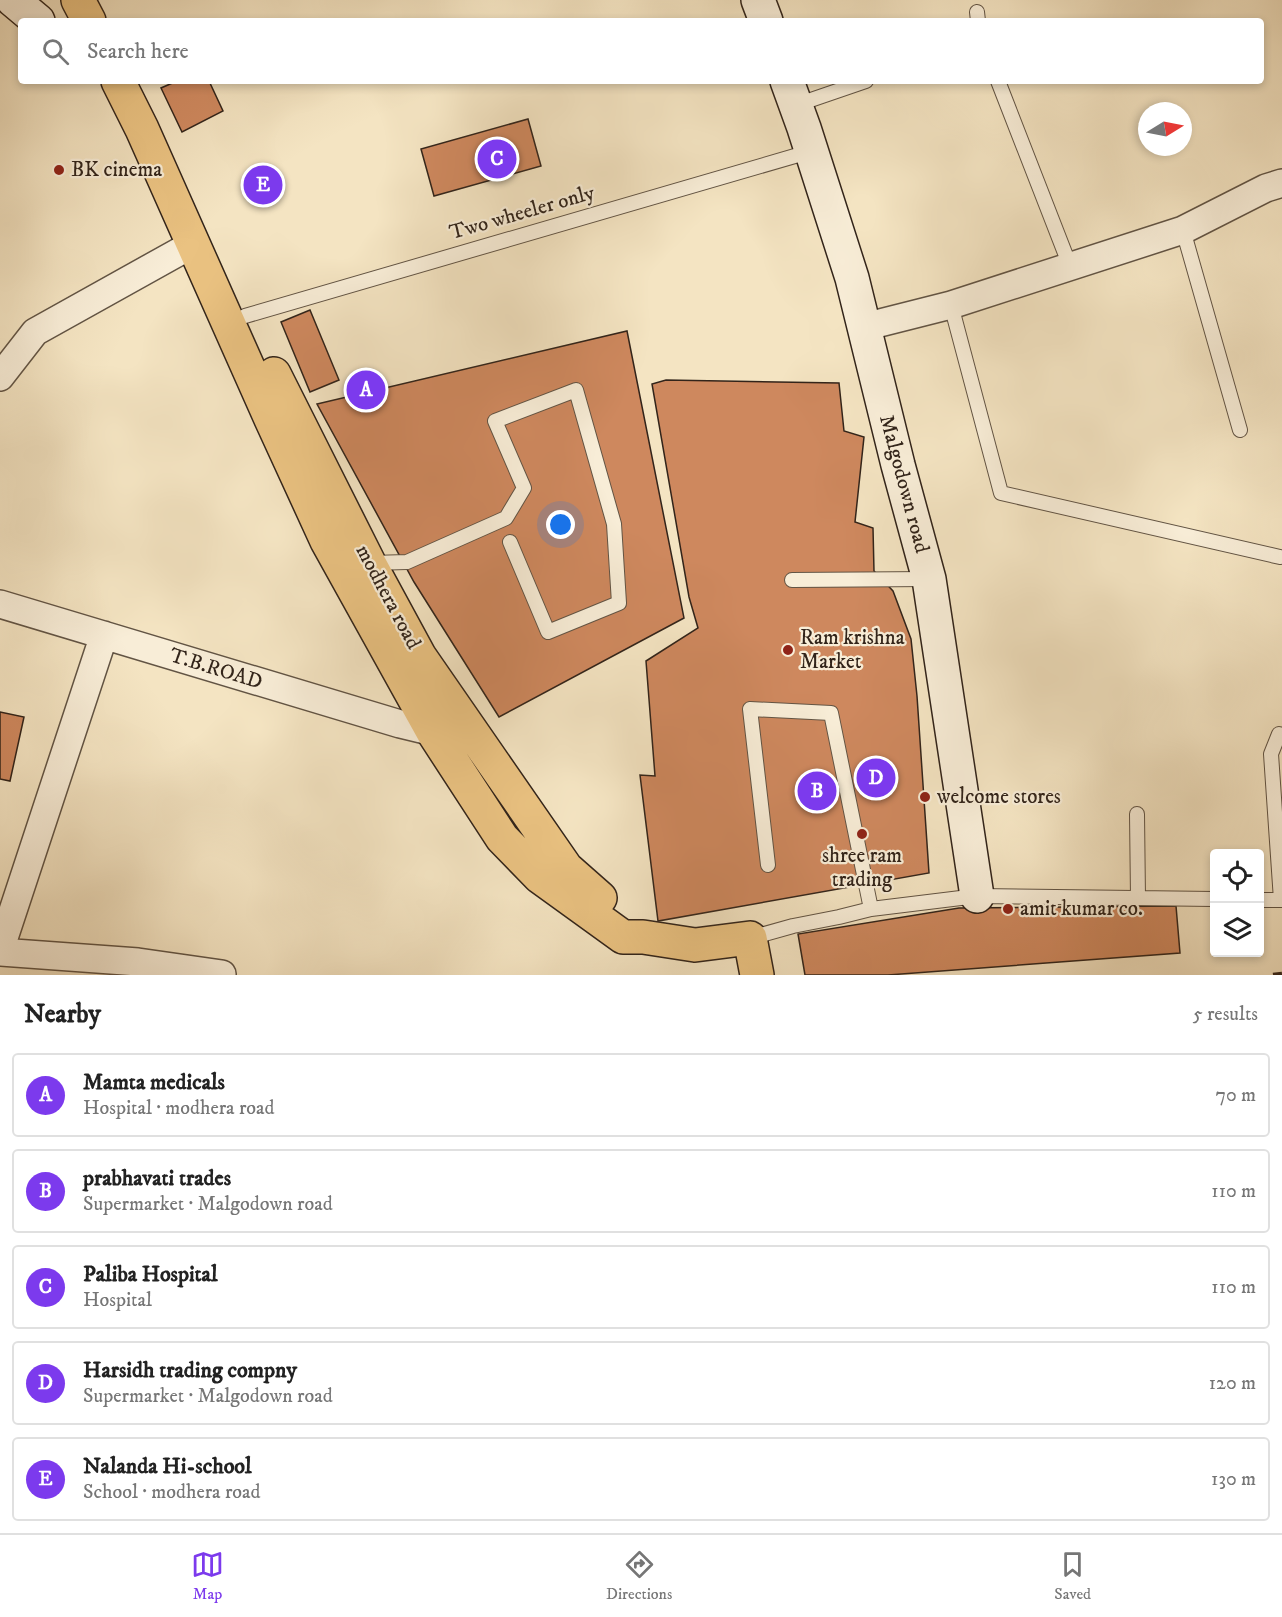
<!DOCTYPE html>
<html lang="en">
<head>
<meta charset="utf-8">
<style>
  body { margin:0; font-family:"IM FELL DW Pica",serif; background:#f2f2f2; color:#222 }
  .controls { position:absolute; right:18px; bottom:18px; display:grid; overflow:hidden; border-radius:6px; box-shadow:0 3px 9px #0003 }
  .controls button { width:54px; height:54px; display:grid; place-items:center; padding:0; border:0; border-bottom:2px solid #e0e0e0; background:#fff; color:#222; font:30px sans-serif }
  .compass { position:absolute; left:1138px; top:102px; width:54px; height:54px; border-radius:50%; background:#fff; box-shadow:0 3px 9px #0003; rotate:80deg }
  .you { position:absolute; left:561px; top:525px; width:21px; height:21px; margin:-15px; border:4px solid #fff; border-radius:50%; background:#1a73e8; box-shadow:0 0 0 9px #1a73e833 }
  .badge { display:grid; place-items:center; width:39px; height:39px; border-radius:50%; background:#7c3aed; color:#fff; font-size:20px; font-weight:700 }
  .pin { position:absolute; translate:-50% -50%; border:3px solid #fff; box-shadow:0 2px 6px #0006 }
  .list { margin:0; padding:0; list-style:none }
  h2 { display:flex; justify-content:space-between; align-items:center; height:78px; margin:0; padding:0 24px; font-size:26px }
  h2 small { font-size:20px; font-weight:400; color:#767676 }
  .list li { display:grid; grid-template-columns:39px 1fr auto; gap:18px; align-items:center; box-sizing:border-box; height:84px; margin:0 12px 12px; padding:0 12px; border:2px solid #e0e0e0; border-radius:6px }
  .list b { display:block; font-size:22px; white-space:nowrap }
  .list p { margin:0; font-size:20px; white-space:nowrap; color:#767676 }
  .list em { font-size:20px; font-style:normal; color:#767676 }
  .icon { flex:none; width:33px; height:33px; fill:none; stroke:currentColor; stroke-width:2; stroke-linecap:round; stroke-linejoin:round }
  .map { position:relative; flex:none; width:1282px; height:975px; overflow:hidden }
  .search { position:absolute; background:#fff; box-shadow:0 3px 9px #0003; left:18px; right:18px; top:18px; height:66px; display:flex; align-items:center; gap:15px; box-sizing:border-box; padding:0 21px; border-radius:6px; color:#767676; font-size:22px }
  .sheet { height:558px; background:#fff }
  nav { display:flex; justify-content:space-around; align-items:center; box-sizing:border-box; height:84px; border-top:2px solid #e0e0e0; background:#fff; font-size:16px; color:#767676 }
  nav a { display:grid; justify-items:center; gap:3px }
  nav .on { color:#7c3aed }
  .map>svg:first-child { display:block }
  .building { fill:#ce885e; stroke:#32241a; stroke-width:1.5 }
  .lines { fill:none; stroke-linecap:round; stroke-linejoin:round }
  .lane-casing { stroke:#625444; stroke-width:16 }
  .street-casing { stroke:#625444; stroke-width:30 }
  .secondary-casing { stroke:#32241a; stroke-width:36 }
  .primary-casing { stroke:#32241a; stroke-width:36 }
  .lane { stroke:#f8edd7; stroke-width:14 }
  .street { stroke:#f8edd7; stroke-width:27 }
  .secondary { stroke:#f8edd7; stroke-width:33 }
  .primary { stroke:#eac281; stroke-width:33 }
  .rail { stroke:#32241a; stroke-width:4.5; stroke-dasharray:10 10; stroke-linecap:butt }
  .poi-dot { fill:#8f2418; stroke:#f8edd7; stroke-width:2 }
  .labels { text-anchor:middle; dominant-baseline:central; stroke-width:4.5; stroke-linejoin:round; paint-order:stroke }
  .poi-label { font-size:21px; fill:#32241a; stroke:#f8edd7; text-anchor:start }
  .street-label { font-size:21px; fill:#32241a; stroke:#f8edd7 }
</style>
</head>
<body>
<div class="map">
<svg width="1282" height="975" viewBox="0 0 1282 975">
  <rect width="100%" height="100%" fill="#f4e4c2"/>
  <filter id="stains"><feTurbulence type="fractalNoise" baseFrequency=".00333" numOctaves="4"/><feColorMatrix values="0 0 0 0 .2 0 0 0 0 .09 0 0 0 0 .02 0 0 0 .5 -.17"/></filter>
  <radialGradient id="worn" r=".72"><stop offset=".6" stop-color="#630" stop-opacity="0"/><stop offset="1" stop-color="#630" stop-opacity=".3"/></radialGradient>
  <path class="building" d="M 177,81 L 209,81 L 223,111 L 182,132 L 161,88 Z
    M 528,119 L 541,166 L 434,196 L 421,149 Z
    M 310,310 L 339,380 L 310,392 L 281,322 Z
    M 627,331 L 684,618 L 499,717 L 414,582 L 317,404 Z
    M 666,380 L 839,383 L 844,431 L 864,437 L 855,522 L 873,528 L 874,571 L 893,591 L 911,639 L 917,696 L 929,873 L 658,921 L 640,775 L 655,776 L 646,661 L 698,628 L 689,597 L 652,384 Z
    M 0,712 L 24,717 L 10,781 L 0,779 Z
    M 1176,906 L 1180,953 L 888,975 L 805,975 L 798,934 L 959,908 Z"/>
  <g class="lines">
    <defs>
      <path id="lane" d="M 977,12 L 978,21
        M 998,81 L 1070,266
        M 796,105 L 866,81
        M 1183,230 L 1240,430
        M 951,305 L 1001,493 L 1280,557
        M 245,316 L 812,151
        M 371,563 L 407,562 L 506,518 L 524,488 L 495,421 L 576,390 L 614,524 L 619,603 L 548,632 L 510,542
        M 792,580 L 929,579
        M 1279,734 L 1271,754 L 1281,900
        M 1137,814 L 1138,898
        M 768,865 L 750,709 L 831,713 L 871,909
        M 1260,900 L 1282,900
        M 750,938 L 793,926 L 839,917 L 871,909 L 977,896 L 1214,899"/>
      <path id="street" d="M 864,327 L 951,305 L 1183,230 L 1266,188 L 1282,183
        M 0,377 L 35,332 L 193,244
        M 0,604 L 400,724 L 433,732
        M 0,950 L 104,635
        M 0,952 L 138,962 L 222,974"/>
      <path id="secondary" d="M 13,0 L 38,21
        M 758,0 L 766,21
        M 787,81 L 804,128 L 852,278 L 898,465 L 929,579 L 977,896"/>
      <path id="primary" d="M 78,0 L 89,21
        M 118,81 L 142,129 L 271,419 L 327,541 L 433,732 L 502,838 L 540,877 L 623,937 L 643,937 L 695,945 L 750,938 L 757,975
        M 274,374 L 369,563 L 420,657 L 566,868 L 600,898"/>
    </defs>
    <use href="#lane" class="lane-casing"/>
    <use href="#street" class="street-casing"/>
    <use href="#secondary" class="secondary-casing"/>
    <use href="#primary" class="primary-casing"/>
    <use href="#lane" class="lane"/>
    <use href="#street" class="street"/>
    <use href="#secondary" class="secondary"/>
    <use href="#primary" class="primary"/>
    <path class="rail" d="M 1273,975 L 1282,974"/>
  </g>
  <g class="poi-dot">
    <circle cx="59" cy="170" r="6"/>
    <circle cx="788" cy="650" r="6"/>
    <circle cx="925" cy="797" r="6"/>
    <circle cx="862" cy="834" r="6"/>
    <circle cx="1008" cy="909" r="6"/>
  </g>
  <g class="labels">
    <g class="poi-label">
      <text x="71" y="170">BK cinema</text>
      <text x="800" y="638">Ram krishna<tspan x="800" dy="24">Market</tspan></text>
      <text x="937" y="797">welcome stores</text>
      <text x="862" y="856" text-anchor="middle">shree ram<tspan x="862" dy="24">trading</tspan></text>
      <text x="1020" y="909">amit kumar co.</text>
    </g>
    <g class="street-label">
      <text transform="translate(522 213) rotate(-16)">Two wheeler only</text>
      <text transform="translate(904 484) rotate(75)">Malgodown road</text>
      <text transform="translate(388 597) rotate(62)">modhera road</text>
      <text transform="translate(216 669) rotate(17)">T.B.ROAD</text>
    </g>
  </g>
  <rect width="100%" height="100%" filter="url(#stains)"/>
  <rect width="100%" height="100%" fill="url(#worn)"/>
</svg>
<div class="controls">
<button><svg class="icon" aria-label="locate" viewBox="0 0 24 24"><circle cx="12" cy="12" r="6"/><path d="M12 2v4M12 18v4M2 12h4M18 12h4"/></svg></button>
<button><svg class="icon" aria-label="layers" viewBox="0 0 24 24"><path d="M12 4l9 5-9 5-9-5zM3 14l9 5 9-5"/></svg></button>
</div>
<svg class="compass" viewBox="-18 -18 36 36"><path d="M0-13l5 13h-10z" fill="#e53935"/><path d="M0 13l5-13h-10z" fill="#767676"/></svg>
<div class="you"></div>
<div class="pin badge" style="left:366px;top:390px">A</div>
<div class="pin badge" style="left:817px;top:791px">B</div>
<div class="pin badge" style="left:497px;top:159px">C</div>
<div class="pin badge" style="left:876px;top:778px">D</div>
<div class="pin badge" style="left:263px;top:185px">E</div>
<div class="search"><svg class="icon" aria-label="search" viewBox="0 0 24 24"><circle cx="10" cy="10" r="6"/><path d="M15 15l6 6"/></svg>Search here</div>
</div>
<section class="sheet">
<h2>Nearby<small>5 results</small></h2>
<ul class="list">
<li><span class="badge">A</span><div><b>Mamta medicals</b><p>Hospital · modhera road</p></div><em>70 m</em></li>
<li><span class="badge">B</span><div><b>prabhavati trades</b><p>Supermarket · Malgodown road</p></div><em>110 m</em></li>
<li><span class="badge">C</span><div><b>Paliba Hospital</b><p>Hospital</p></div><em>110 m</em></li>
<li><span class="badge">D</span><div><b>Harsidh trading compny</b><p>Supermarket · Malgodown road</p></div><em>120 m</em></li>
<li><span class="badge">E</span><div><b>Nalanda Hi-school</b><p>School · modhera road</p></div><em>130 m</em></li>
</ul>
</section>
<nav>
<a class="on"><svg class="icon" aria-label="map" viewBox="0 0 24 24"><path d="M3 6l6-2 6 2 6-2v14l-6 2-6-2-6 2zM9 4v14M15 6v14"/></svg>Map</a>
<a><svg class="icon" aria-label="directions" viewBox="0 0 24 24"><path d="M12 3l9 9-9 9-9-9zM9 14v-3h6M13 9l2 2-2 2"/></svg>Directions</a>
<a><svg class="icon" aria-label="saved" viewBox="0 0 24 24"><path d="M7 4h10v16l-5-4-5 4z"/></svg>Saved</a>
</nav>
</body>
</html>
